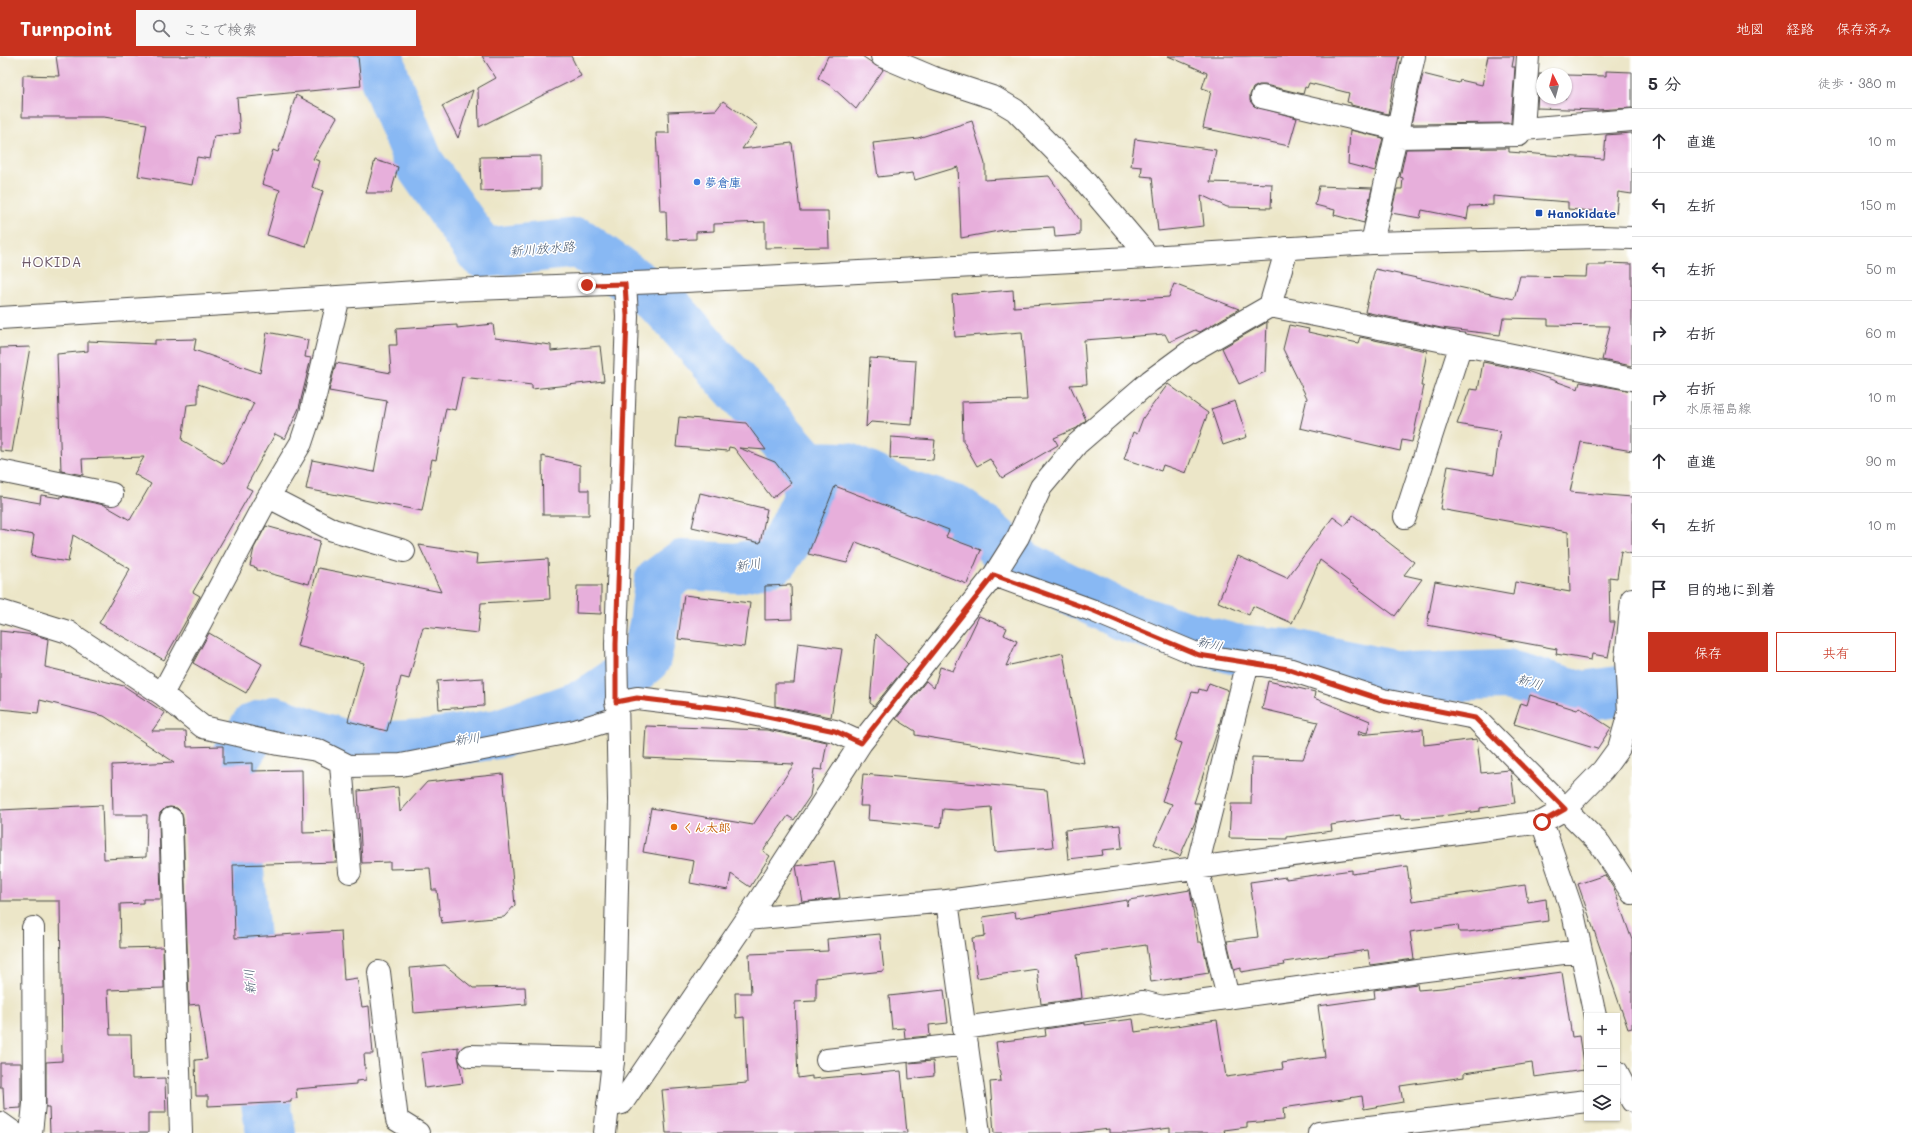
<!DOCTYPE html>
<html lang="ja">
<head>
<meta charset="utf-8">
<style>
  body { margin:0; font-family:Mali,"Klee One",sans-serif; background:#f7f7f7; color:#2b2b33 }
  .controls { position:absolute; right:12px; bottom:12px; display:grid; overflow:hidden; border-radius:0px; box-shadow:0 1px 3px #0004 }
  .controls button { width:36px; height:36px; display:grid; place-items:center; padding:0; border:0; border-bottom:1px solid #e1e1e2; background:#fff; color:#2b2b33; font:20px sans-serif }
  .compass { position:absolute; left:1536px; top:12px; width:36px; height:36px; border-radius:50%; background:#fff; box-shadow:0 1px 3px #0004; rotate:354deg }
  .stop { position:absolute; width:12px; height:12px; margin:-9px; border:3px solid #c8321e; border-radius:50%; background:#fff }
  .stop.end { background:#c8321e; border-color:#fff; box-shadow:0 1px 4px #0008 }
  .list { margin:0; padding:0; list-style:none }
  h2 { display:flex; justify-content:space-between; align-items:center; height:52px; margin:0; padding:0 16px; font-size:17px }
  h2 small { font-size:13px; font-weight:400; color:#7c7c81 }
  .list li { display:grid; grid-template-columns:26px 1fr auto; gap:12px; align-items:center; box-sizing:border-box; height:64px; padding:0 16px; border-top:1px solid #e1e1e2 }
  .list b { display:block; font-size:15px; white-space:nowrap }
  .list p { margin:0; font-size:13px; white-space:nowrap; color:#7c7c81 }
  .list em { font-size:13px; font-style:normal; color:#7c7c81 }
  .actions { display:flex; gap:8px; padding:12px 16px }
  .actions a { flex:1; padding:9px 0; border:1px solid #c8321e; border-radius:0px; text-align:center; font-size:14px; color:#c8321e }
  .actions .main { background:#c8321e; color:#fff }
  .icon { flex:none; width:22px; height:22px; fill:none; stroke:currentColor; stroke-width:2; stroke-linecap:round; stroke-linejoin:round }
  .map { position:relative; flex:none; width:1632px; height:1077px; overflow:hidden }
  header { display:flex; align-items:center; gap:24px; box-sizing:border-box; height:56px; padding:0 20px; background:#c8321e; color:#fff }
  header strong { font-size:19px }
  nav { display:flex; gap:22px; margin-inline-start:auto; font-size:14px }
  .search { width:280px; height:36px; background:#f7f7f7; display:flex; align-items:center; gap:10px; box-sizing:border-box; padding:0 14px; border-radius:0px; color:#7c7c81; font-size:15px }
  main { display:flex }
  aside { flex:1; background:#fff }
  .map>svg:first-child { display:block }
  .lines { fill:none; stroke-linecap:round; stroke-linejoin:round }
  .river { stroke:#88b8f3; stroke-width:50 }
  .building { fill:#e7afdb; fill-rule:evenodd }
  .minor-casing { stroke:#484743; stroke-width:24 }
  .tertiary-casing { stroke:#484743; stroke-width:24 }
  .minor { stroke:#fff; stroke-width:22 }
  .tertiary { stroke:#fff; stroke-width:22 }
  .route { stroke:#c8321e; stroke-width:5 }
  .shop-dot { fill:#3f7fe0; stroke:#fff; stroke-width:1.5 }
  .transit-dot { fill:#1a4fb4; stroke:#fff; stroke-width:1.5 }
  .food-dot { fill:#e8710a; stroke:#fff; stroke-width:1.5 }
  .labels { text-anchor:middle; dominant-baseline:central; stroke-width:3; stroke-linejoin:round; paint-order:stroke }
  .shop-label { font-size:12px; font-weight:bold; fill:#366cbe; stroke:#fff; text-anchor:start }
  .transit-label { font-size:12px; font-weight:bold; fill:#164399; stroke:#fff; text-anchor:start }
  .food-label { font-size:12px; font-weight:bold; fill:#c56008; stroke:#fff; text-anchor:start }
  .water-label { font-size:13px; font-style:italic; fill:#4c5c71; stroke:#fff }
  .quarter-label { font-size:14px; letter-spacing:1px; fill:#6d5969; stroke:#fff }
</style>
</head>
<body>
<header>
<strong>Turnpoint</strong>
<div class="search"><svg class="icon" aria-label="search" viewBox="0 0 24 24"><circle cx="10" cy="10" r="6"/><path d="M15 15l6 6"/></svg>ここで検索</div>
<nav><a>地図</a><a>経路</a><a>保存済み</a></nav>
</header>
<main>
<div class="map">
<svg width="1632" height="1077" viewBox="0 0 1632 1077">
  <rect width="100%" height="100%" fill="#fff"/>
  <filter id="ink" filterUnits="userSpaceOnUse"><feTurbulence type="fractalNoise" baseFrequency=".025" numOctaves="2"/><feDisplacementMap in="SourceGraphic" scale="8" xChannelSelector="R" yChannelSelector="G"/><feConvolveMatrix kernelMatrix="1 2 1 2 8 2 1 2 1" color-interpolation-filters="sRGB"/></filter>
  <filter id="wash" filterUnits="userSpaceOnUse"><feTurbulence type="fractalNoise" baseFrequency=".012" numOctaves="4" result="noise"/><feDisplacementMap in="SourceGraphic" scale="16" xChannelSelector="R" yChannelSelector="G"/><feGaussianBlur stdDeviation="0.9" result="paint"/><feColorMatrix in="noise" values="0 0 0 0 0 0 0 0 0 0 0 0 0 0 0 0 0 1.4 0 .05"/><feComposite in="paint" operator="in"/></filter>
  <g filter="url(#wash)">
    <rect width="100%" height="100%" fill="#ece6c8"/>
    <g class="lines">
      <path class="river" d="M 379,0 L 385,23 L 419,107 L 482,197 L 579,187 L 665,249 L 807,410
        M 807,410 L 845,411 L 902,437 L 955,454 L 982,473 L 1022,509 L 1121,559 L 1186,580 L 1234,593 L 1298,599 L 1407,622 L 1508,619 L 1583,640 L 1632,633
        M 271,1077 L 251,952 L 230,710 L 255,671 L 274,665 L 354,692 L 426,688 L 498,678 L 587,647 L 615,628 L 646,602 L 654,568 L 659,526 L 682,509 L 737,512 L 773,504 L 789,482 L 807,445 L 807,410"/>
    </g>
    <g id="blocks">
      <path class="building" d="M 56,0 L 358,0 L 361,30 L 237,42 L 240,77 L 214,80 L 210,103 L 197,101 L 192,129 L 138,120 L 147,68 L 104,61 L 22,61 L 23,19 L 59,20 Z
        M 482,0 L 571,0 L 581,20 L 479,71 L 478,32 L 496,22 Z
        M 828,0 L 862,0 L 883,14 L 856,53 L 831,30 L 818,22 Z
        M 1168,0 L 1399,0 L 1388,58 L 1351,49 L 1351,47 L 1347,46 L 1349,37 L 1309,27 L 1307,32 L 1305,31 L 1303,38 L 1265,29 L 1259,29 L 1253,32 L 1250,39 L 1250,45 L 1254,50 L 1297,62 L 1289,90 L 1203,72 L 1211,35 L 1202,32 L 1207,17 Z
        M 1488,0 L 1514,0 L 1512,11 L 1515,11 L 1511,67 L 1411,68 L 1423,18 L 1459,27 L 1460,24 L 1482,29 Z
        M 1606,15 L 1632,16 L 1632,52 L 1596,54 L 1537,52 L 1539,18 L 1550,18 L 1542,18 L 1542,42 L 1566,42 L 1566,19 L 1606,20 Z
        M 473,34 L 458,82 L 442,50 Z
        M 296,39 L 337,61 L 313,103 L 320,105 L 312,131 L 323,135 L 306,191 L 267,179 L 280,134 L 262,128 L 273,94 L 278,96 Z
        M 723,45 L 758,70 L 742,93 L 792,87 L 800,155 L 828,155 L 829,191 L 765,192 L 765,166 L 714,168 L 714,175 L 696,176 L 696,183 L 667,184 L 666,155 L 660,155 L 656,77 L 669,77 L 668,56 L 716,54 Z
        M 972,65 L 985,108 L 985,124 L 1049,120 L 1080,164 L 1080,179 L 1055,181 L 1054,171 L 1004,174 L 961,182 L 958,111 L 915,124 L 913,117 L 878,121 L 873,87 L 918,82 Z
        M 1350,74 L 1383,82 L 1375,115 L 1348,108 Z
        M 1632,77 L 1632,138 L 1618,136 L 1616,157 L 1568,153 L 1568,146 L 1493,140 L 1493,149 L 1469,150 L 1467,163 L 1422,154 L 1420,162 L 1391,157 L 1397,133 L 1402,133 L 1403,122 L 1400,121 L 1406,93 L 1509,92 L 1509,96 L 1604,103 L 1606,79 Z
        M 1135,83 L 1216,94 L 1210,126 L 1272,128 L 1271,152 L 1227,151 L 1201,139 L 1204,170 L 1158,175 L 1152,121 L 1141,120 L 1142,111 L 1131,110 Z
        M 541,100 L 541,133 L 481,135 L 480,101 Z
        M 375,104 L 398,111 L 391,137 L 366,137 Z
        M 1319,130 L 1372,132 L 1364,167 L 1334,159 L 1335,154 L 1315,149 Z
        M 1606,207 L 1632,208 L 1632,310 L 1602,304 L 1610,270 L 1548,269 L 1548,263 L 1503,262 L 1500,279 L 1441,272 L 1365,256 L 1375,213 L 1514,243 L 1520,220 L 1586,221 L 1587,209 L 1606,209 Z
        M 1174,228 L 1239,253 L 1200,276 L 1195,274 L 1169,286 L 1165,278 L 1084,284 L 1087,328 L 1070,329 L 1086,364 L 1077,372 L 1054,382 L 1058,389 L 1002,422 L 990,403 L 977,410 L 963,385 L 962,346 L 1027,344 L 1022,276 L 955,281 L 952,239 L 1013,234 L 1014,251 L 1169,241 Z
        M 1267,266 L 1265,316 L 1239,328 L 1222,292 Z
        M 493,268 L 495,282 L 551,289 L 551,295 L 600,290 L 604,325 L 532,333 L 532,329 L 462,321 L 455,354 L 446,352 L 436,404 L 432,403 L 422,455 L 306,433 L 312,404 L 374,416 L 387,345 L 329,335 L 336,307 L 391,317 L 389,289 L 397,289 L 396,273 L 457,269 L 457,272 Z
        M 1289,269 L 1309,273 L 1308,276 L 1358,287 L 1360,281 L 1427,295 L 1421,330 L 1424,330 L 1412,386 L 1402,384 L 1400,395 L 1300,372 L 1307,342 L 1283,293 Z
        M 267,276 L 308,284 L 305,301 L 311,302 L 299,352 L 285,383 L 275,378 L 246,431 L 252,434 L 193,536 L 200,540 L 164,604 L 99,567 L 130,513 L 73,479 L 68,506 L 31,500 L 34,479 L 0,473 L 0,440 L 40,447 L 41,439 L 61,442 L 61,440 L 104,449 L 130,464 L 151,428 L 134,418 L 144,401 L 82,403 L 83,419 L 61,415 L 57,298 L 88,295 L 88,285 L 155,288 L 155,284 L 196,283 L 194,294 L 260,317 ZM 198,328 L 254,347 L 224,408 L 182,384 L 187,349 L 198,348 Z
        M 30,291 L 12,396 L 0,395 L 0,292 Z
        M 870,302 L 916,305 L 912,369 L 871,366 L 866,371 Z
        M 1483,306 L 1524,314 L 1578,333 L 1580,326 L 1632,335 L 1632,395 L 1581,386 L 1570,436 L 1632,441 L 1632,498 L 1621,495 L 1617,522 L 1609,521 L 1610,566 L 1615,566 L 1608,601 L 1592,598 L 1591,604 L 1556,598 L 1557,593 L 1427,569 L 1435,525 L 1513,539 L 1515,526 L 1570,536 L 1568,476 L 1440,453 L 1448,410 L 1494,418 L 1500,375 L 1457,368 L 1470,333 L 1478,334 Z
        M 1168,328 L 1208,357 L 1186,417 L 1163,409 L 1161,415 L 1124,403 L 1133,376 L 1137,378 L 1143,362 Z
        M 1235,345 L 1247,381 L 1223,389 L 1211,353 Z
        M 679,361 L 746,367 L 766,394 L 739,392 L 775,406 L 791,427 L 772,442 L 734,392 L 729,391 L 728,395 L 676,391 Z
        M 891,381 L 935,384 L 933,404 L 890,402 Z
        M 542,400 L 580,409 L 580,434 L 589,434 L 589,459 L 543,459 Z
        M 835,430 L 949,474 L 946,481 L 981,494 L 967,528 L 856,486 L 847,507 L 808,498 Z
        M 700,437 L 767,453 L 760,487 L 692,471 Z
        M 1353,459 L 1414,506 L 1404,519 L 1422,523 L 1395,560 L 1320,504 L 1292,567 L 1253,550 L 1249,559 L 1218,546 L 1238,500 L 1287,522 L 1333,461 L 1345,470 Z
        M 266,470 L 320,485 L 309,528 L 257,514 L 257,512 L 250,510 L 254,492 Z
        M 419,489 L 477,498 L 476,508 L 548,503 L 550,543 L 481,547 L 478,577 L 423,571 L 409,623 L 401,621 L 387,675 L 348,665 L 364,607 L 297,590 L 318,512 L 441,536 Z
        M 791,529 L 792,563 L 765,564 L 765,530 Z
        M 577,530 L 601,530 L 601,558 L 576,557 Z
        M 684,539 L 750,547 L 744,591 L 678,583 Z
        M 979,560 L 1007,572 L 1004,579 L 1017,585 L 1006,610 L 1063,597 L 1084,707 L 915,679 L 915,675 L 896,663 L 926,625 L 934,632 L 940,611 L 953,615 Z
        M 0,575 L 35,579 L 48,583 L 45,611 L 124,630 L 165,657 L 152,675 L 186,675 L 187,691 L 223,690 L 223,708 L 252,707 L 252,715 L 302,714 L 303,777 L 334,776 L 337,806 L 233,809 L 235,882 L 341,875 L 344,924 L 357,922 L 362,951 L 369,950 L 373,998 L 364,998 L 366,1024 L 356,1025 L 356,1028 L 296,1033 L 297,1042 L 291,1043 L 291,1046 L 208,1050 L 208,1040 L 196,1040 L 195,1004 L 207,1003 L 199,948 L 189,949 L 183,763 L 182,757 L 177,752 L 170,751 L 165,752 L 160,757 L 159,763 L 161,843 L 143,843 L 143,847 L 120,848 L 121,892 L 163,891 L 164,932 L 108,934 L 110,979 L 131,979 L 132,1023 L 165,1022 L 166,1057 L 148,1057 L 148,1077 L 50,1077 L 49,1051 L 46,1051 L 46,1006 L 62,1005 L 62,1002 L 60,845 L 0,845 L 0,754 L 102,749 L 104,803 L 146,801 L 147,759 L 113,759 L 112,709 L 174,706 L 104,660 L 40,644 L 38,657 L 0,653 Z
        M 209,577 L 262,608 L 246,637 L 193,607 Z
        M 876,578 L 908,608 L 874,650 L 870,647 Z
        M 798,587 L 842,593 L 831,661 L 775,650 L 775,627 L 794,627 Z
        M 483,622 L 484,650 L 439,653 L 437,625 Z
        M 1268,625 L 1315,636 L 1314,642 L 1370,665 L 1367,677 L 1359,675 L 1358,679 L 1423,673 L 1424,689 L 1477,683 L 1481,717 L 1509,714 L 1511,716 L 1515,747 L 1480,752 L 1480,755 L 1441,760 L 1401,763 L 1400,759 L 1331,769 L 1332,775 L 1287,781 L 1287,783 L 1229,782 L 1231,748 L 1251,748 L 1252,701 L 1303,703 L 1318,666 L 1262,653 Z
        M 1209,627 L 1228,634 L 1219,670 L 1194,747 L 1200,747 L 1195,766 L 1180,800 L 1154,788 L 1172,748 L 1162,745 L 1182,687 L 1175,685 L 1192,636 L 1198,637 L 1199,633 L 1206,635 Z
        M 1530,639 L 1577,654 L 1579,651 L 1611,672 L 1597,693 L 1514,668 L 1521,647 L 1527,649 Z
        M 646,670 L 767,674 L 827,686 L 822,714 L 814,713 L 810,740 L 794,764 L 788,760 L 763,795 L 770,800 L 750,831 L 731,818 L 728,834 L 690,827 L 694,805 L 643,796 L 651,752 L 753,769 L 794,708 L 644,702 Z
        M 503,718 L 515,849 L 504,861 L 442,867 L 441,861 L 440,861 L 437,834 L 432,834 L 430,812 L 390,813 L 390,806 L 362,807 L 358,735 L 398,731 L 400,756 L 427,726 Z
        M 863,718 L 1047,734 L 1053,791 L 995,796 L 991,751 L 957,754 L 943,753 L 941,771 L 868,764 L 869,750 L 860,750 Z
        M 1120,769 L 1122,792 L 1102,794 L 1103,799 L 1068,803 L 1065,774 Z
        M 834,805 L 840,842 L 802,846 L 796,810 Z
        M 1407,810 L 1412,845 L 1525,829 L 1528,846 L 1546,843 L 1548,865 L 1468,876 L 1459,876 L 1458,869 L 1410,876 L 1414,903 L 1370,909 L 1368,894 L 1284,906 L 1285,909 L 1241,916 L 1241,912 L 1234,914 L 1227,885 L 1258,881 L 1250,826 L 1286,821 L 1286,823 L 1352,814 L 1352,818 Z
        M 1605,819 L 1614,833 L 1632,884 L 1632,972 L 1628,973 L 1578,828 Z
        M 1190,834 L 1198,886 L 1201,886 L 1203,889 L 1209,917 L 1151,926 L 1146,889 L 1077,899 L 1082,942 L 1041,948 L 1037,913 L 977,922 L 972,882 L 985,880 L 983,861 L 1015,856 L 1016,862 L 1127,844 L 1127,850 L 1129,844 Z
        M 880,878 L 884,915 L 816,922 L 816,945 L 795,946 L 798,1022 L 812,1020 L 812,1023 L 901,1015 L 907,1077 L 666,1077 L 662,1034 L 747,1027 L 744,961 L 736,962 L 735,937 L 751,937 L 749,898 L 828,895 L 827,883 Z
        M 445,909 L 473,932 L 525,931 L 526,948 L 414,957 L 410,912 Z
        M 1562,916 L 1572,981 L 1579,980 L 1584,1014 L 1534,1021 L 1532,1007 L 1464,1017 L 1464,1021 L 1400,1030 L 1403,1046 L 1364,1053 L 1362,1040 L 1283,1052 L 1284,1064 L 1247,1067 L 1247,1071 L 1224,1074 L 1225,1077 L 1170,1077 L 1170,1072 L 1132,1077 L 1109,1077 L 1109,1073 L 1077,1077 L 994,1077 L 990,1026 L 1001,1025 L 996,986 L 1046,980 L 1045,973 L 1085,967 L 1085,969 L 1133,963 L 1135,976 L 1217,964 L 1226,1021 L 1283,1013 L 1282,1007 L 1325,1001 L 1318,950 L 1375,942 L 1374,934 L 1417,928 L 1418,934 L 1442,932 Z
        M 944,934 L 948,967 L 929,969 L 930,980 L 905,982 L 904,972 L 892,973 L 889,940 Z
        M 458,991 L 458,1000 L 463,1027 L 425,1032 L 421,997 Z
        M 933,1005 L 934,1020 L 909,1023 L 908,1007 Z
        M 0,1007 L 21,1007 L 21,1052 L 4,1053 L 3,1031 L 0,1031 Z"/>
    </g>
  </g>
  <g filter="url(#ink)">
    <use href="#blocks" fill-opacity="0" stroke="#484743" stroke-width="1"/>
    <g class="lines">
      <defs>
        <path id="minor" d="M 882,0 L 934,22 L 995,42 L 1015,54 L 1082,122 L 1149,201
          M 1262,41 L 1398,73
          M 1523,73 L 1528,0
          M 1397,81 L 1519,79 L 1523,73 L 1632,64
          M 1372,187 L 1414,0
          M 1270,250 L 1632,323
          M 0,415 L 112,438
          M 269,441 L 333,474 L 404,495
          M 1405,461 L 1461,288
          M 994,519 L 1094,555 L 1199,599 L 1288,613 L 1383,644 L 1475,662 L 1565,753 L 1603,714 L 1619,692 L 1629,657 L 1626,603 L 1632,543
          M 0,555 L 68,576 L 162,638 L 203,671 L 278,688 L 317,694 L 349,710 L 401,709 L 575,675 L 617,662
          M 162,638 L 263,450 L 301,387 L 311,357 L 339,241
          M 616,646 L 637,642 L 728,653 L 835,675 L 861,687
          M 341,708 L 350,816
          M 171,763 L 181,1077
          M 1542,766 L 1573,857 L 1595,960
          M 947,845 L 979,1077
          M 747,863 L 947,845 L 1542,766 L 1565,753 L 1600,788 L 1632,837
          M 379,916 L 397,1064 L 418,1077
          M 1228,942 L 1197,811 L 1248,606
          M 964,972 L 1143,946 L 1162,951 L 1418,915 L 1580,895
          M 470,1000 L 599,1003 L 613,1005
          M 827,1004 L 967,988
          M 1617,1016 L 1632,1045
          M 608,1050 L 622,1047 L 747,863 L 861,687 L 994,519 L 1018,481 L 1041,431 L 1077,388 L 1150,325 L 1188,297 L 1270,250 L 1287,192
          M 0,1067 L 14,1077
          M 31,1077 L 34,1048 L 33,872
          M 1319,1077 L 1587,1045"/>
        <path id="tertiary" d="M 0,262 L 449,234 L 686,225 L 1149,201 L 1372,187 L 1599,181 L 1632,182
          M 605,1077 L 613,1005 L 619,744 L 616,588 L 627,260 L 625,227"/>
      </defs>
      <use href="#minor" class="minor-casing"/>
      <use href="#tertiary" class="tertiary-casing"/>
      <use href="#minor" class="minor"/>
      <use href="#tertiary" class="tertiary"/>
    </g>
  </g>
  <g class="lines" filter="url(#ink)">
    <path class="route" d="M 587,229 L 625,228 L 627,260 L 616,588 L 616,646 L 637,642 L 728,653 L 835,675 L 861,687 L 994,519 L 1094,555 L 1199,599 L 1288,613 L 1383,644 L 1475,662 L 1565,753 L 1542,766"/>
  </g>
  <circle class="shop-dot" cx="697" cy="126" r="4"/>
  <rect class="transit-dot" x="1535" y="153" width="8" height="8" rx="2"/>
  <circle class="food-dot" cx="674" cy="771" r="4"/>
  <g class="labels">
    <g class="shop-label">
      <text x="705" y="126">夢倉庫</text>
    </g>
    <g class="transit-label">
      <text x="1547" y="157">Hanokidate</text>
    </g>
    <g class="food-label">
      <text x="682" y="771">くん太郎</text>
    </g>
    <g class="water-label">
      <text transform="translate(542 192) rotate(-5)">新川放水路</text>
      <text transform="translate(748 508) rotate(-9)">新川</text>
      <text transform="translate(1210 587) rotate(14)">新川</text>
      <text transform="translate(1530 625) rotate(16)">新川</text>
      <text transform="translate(467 682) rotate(-7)">新川</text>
      <text transform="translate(249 926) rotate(-95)">新川</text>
    </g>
    <g class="quarter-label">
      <text x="52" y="205">HOKIDA</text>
    </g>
  </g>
</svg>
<div class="controls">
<button>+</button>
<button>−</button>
<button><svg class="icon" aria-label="layers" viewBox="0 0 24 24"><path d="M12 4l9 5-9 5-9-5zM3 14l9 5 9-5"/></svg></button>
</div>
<svg class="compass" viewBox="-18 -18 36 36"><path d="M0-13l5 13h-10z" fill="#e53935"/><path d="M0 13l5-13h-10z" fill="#7c7c81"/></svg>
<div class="stop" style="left:1542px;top:766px"></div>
<div class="stop end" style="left:587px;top:229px"></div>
</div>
<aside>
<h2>5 分<small>徒歩 · 380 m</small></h2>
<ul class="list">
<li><svg class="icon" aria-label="ahead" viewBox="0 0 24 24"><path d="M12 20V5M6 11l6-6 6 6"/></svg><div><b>直進</b></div><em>10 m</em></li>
<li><svg class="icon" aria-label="left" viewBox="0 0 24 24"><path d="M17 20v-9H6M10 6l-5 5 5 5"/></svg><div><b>左折</b></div><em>150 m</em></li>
<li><svg class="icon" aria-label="left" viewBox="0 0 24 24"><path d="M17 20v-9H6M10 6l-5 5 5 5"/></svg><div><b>左折</b></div><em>50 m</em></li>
<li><svg class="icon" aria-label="right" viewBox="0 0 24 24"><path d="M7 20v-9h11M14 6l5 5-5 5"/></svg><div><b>右折</b></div><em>60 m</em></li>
<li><svg class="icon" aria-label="right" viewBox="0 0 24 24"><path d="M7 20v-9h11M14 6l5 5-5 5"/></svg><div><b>右折</b><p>水原福島線</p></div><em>10 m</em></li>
<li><svg class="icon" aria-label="ahead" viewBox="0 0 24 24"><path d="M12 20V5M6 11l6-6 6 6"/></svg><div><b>直進</b></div><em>90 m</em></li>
<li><svg class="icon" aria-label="left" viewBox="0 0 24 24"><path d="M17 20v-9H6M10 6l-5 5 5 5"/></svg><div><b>左折</b></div><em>10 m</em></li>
<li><svg class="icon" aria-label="arrive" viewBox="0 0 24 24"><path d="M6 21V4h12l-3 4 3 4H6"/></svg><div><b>目的地に到着</b></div></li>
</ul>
<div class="actions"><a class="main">保存</a><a>共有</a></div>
</aside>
</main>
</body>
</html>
